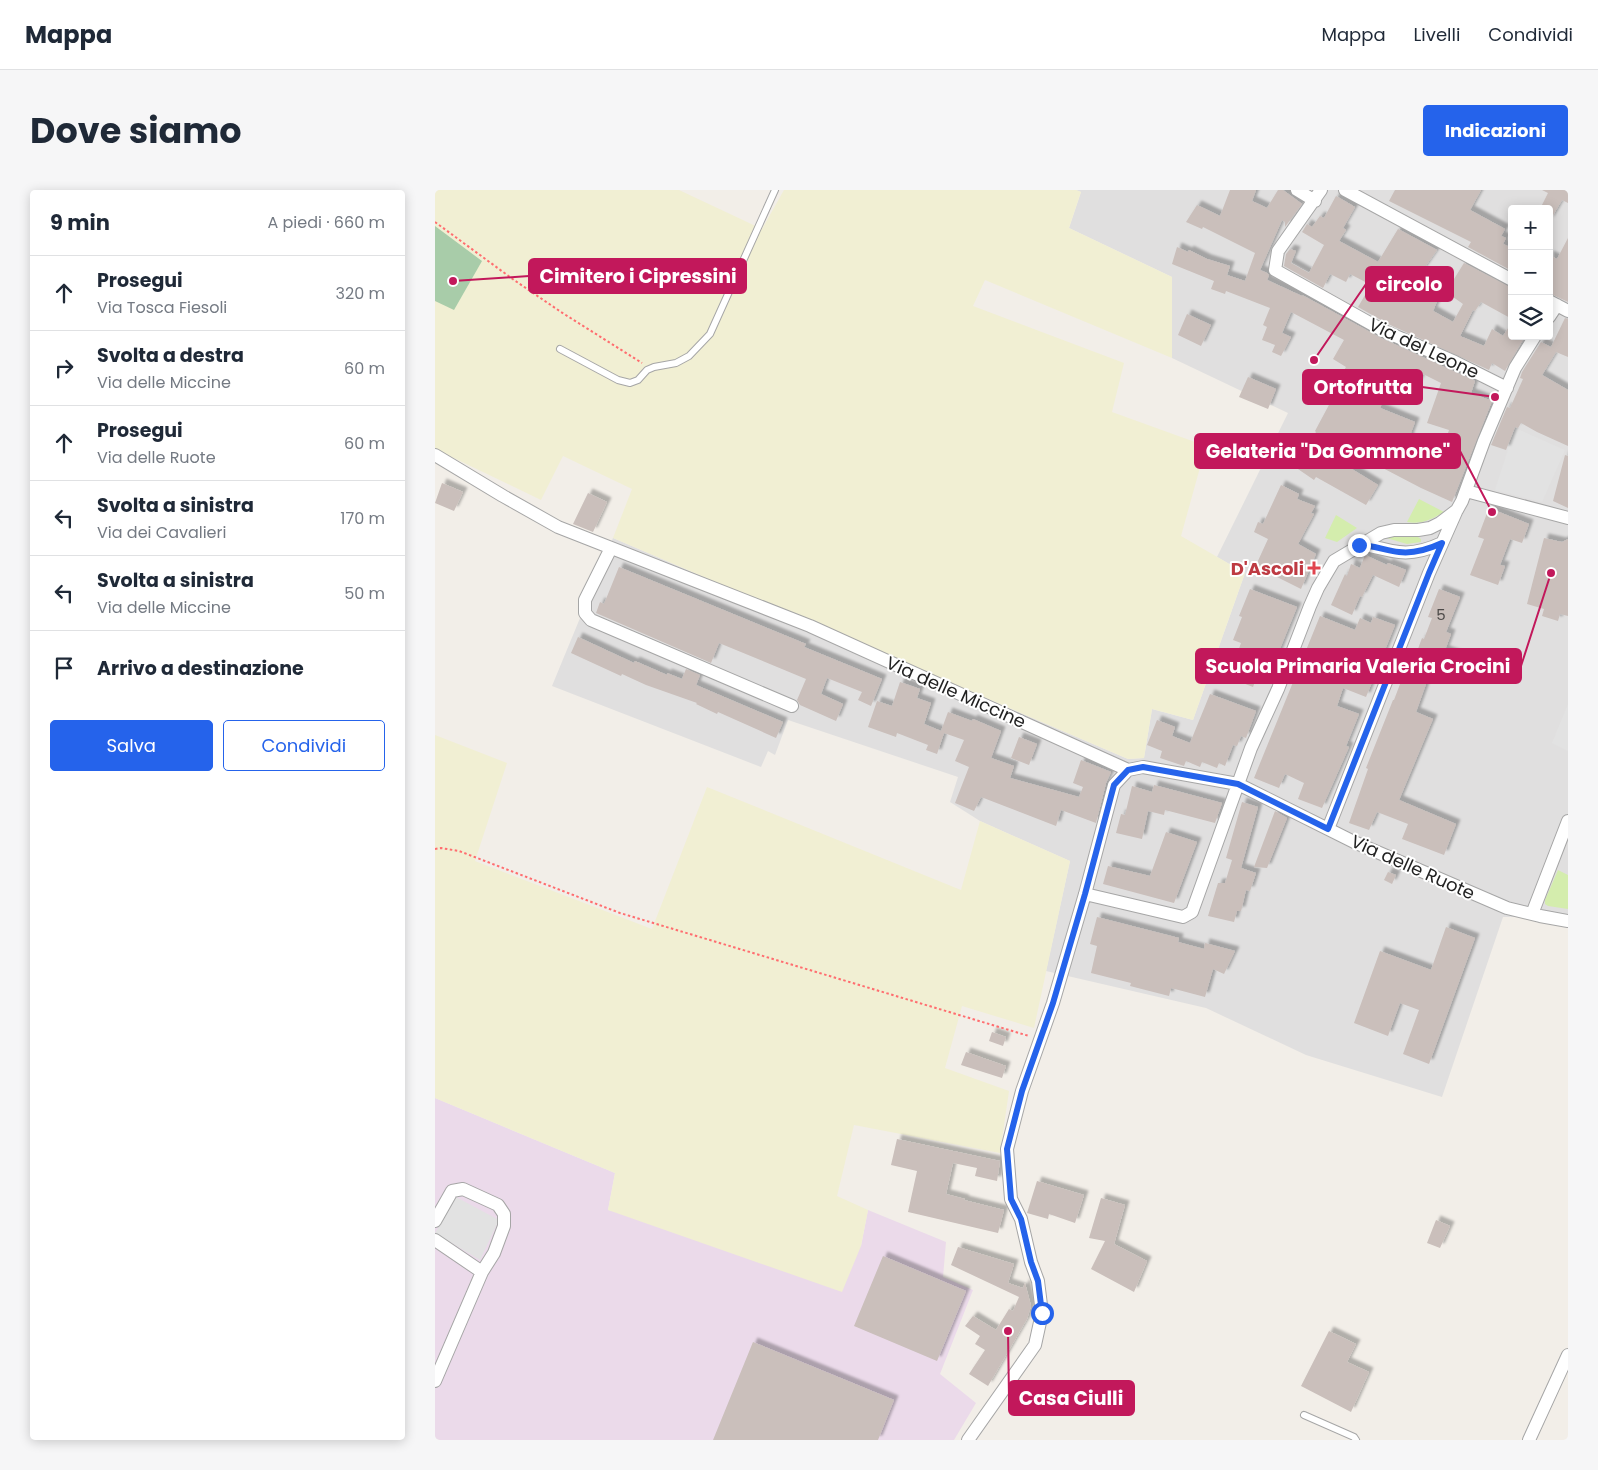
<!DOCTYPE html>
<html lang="it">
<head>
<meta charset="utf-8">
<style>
  body { margin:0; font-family:Poppins,sans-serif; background:#f6f6f7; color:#1f2937 }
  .controls { position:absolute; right:15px; top:15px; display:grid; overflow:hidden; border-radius:5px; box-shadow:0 2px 12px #0003 }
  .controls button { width:45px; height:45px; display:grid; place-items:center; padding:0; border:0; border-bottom:1px solid #e0e1e3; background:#fff; color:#1f2937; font:25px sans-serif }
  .stop { position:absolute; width:15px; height:15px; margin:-11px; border:4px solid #2563eb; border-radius:50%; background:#fff }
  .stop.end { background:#2563eb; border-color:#fff; box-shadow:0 1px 5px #0008 }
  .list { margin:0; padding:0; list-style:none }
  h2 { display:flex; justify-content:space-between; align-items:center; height:65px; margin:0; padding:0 20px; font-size:21px }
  h2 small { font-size:16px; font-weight:400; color:#747a83 }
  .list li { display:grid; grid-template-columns:32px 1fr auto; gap:15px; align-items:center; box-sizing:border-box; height:75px; padding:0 20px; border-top:1px solid #e0e1e3 }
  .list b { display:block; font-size:19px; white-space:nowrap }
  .list p { margin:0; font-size:16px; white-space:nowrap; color:#747a83 }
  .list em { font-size:16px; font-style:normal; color:#747a83 }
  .actions { display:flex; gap:10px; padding:15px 20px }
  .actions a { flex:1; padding:11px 0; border:1px solid #2563eb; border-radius:5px; text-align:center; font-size:18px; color:#2563eb }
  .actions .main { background:#2563eb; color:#fff }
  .icon { flex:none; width:28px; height:28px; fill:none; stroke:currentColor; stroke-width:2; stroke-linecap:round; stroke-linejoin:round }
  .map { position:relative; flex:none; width:1133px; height:1250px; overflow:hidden; border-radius:5px }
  header { display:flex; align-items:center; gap:30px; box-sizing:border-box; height:70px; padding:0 25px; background:#fff; border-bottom:1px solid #e0e1e3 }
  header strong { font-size:24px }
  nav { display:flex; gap:28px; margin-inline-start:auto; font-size:18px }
  .intro { display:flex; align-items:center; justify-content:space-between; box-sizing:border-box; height:120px; padding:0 30px }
  h1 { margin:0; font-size:35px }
  .button { padding:12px 22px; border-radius:5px; background:#2563eb; color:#fff; font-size:18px; font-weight:700 }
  main { display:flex; gap:30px; padding:0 30px }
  aside { flex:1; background:#fff; border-radius:5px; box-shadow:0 2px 12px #0003 }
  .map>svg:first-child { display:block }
  .residential { fill:#e0dfdf; fill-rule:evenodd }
  .industrial { fill:#ebdaea }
  .farmland { fill:#f1efd3 }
  .grass { fill:#d4edad }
  .cemetery { fill:#a8cca9 }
  .parking { fill:#e2e2e2 }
  .building { fill:#cabfbb; fill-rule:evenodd; filter:url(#shadow) }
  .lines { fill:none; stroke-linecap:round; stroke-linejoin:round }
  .service-casing { stroke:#a6a6a6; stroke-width:8 }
  .minor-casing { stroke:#a6a6a6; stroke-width:14 }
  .path { stroke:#ff6d6f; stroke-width:2; stroke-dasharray:2.5 2.5; stroke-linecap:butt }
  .service { stroke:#fff; stroke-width:6 }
  .minor { stroke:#fff; stroke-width:12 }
  .route { stroke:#2563eb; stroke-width:6 }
  .health-dot { fill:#e0444e; stroke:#fff; stroke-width:2 }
  .labels { text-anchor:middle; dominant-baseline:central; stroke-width:4; stroke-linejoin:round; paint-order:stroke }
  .number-label { font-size:15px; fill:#4c4948 }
  .street-label { font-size:18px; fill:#222; stroke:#fff }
  .health-label { font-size:18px; font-weight:bold; fill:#be3a42; stroke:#fff; text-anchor:end }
  .leader { fill:none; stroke:#c2185b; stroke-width:2 }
  .callout-dot { fill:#c2185b; stroke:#fff; stroke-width:2 }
  .callout { fill:#c2185b; stroke:#c2185b; stroke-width:2 }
  .callout-label { font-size:19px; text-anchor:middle; font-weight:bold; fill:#fff }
</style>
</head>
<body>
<header>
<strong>Mappa</strong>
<nav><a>Mappa</a><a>Livelli</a><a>Condividi</a></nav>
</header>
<div class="intro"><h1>Dove siamo</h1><a class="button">Indicazioni</a></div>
<main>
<aside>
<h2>9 min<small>A piedi · 660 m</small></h2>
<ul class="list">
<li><svg class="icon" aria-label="ahead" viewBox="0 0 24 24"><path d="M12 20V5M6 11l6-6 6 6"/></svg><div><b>Prosegui</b><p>Via Tosca Fiesoli</p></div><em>320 m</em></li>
<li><svg class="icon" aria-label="right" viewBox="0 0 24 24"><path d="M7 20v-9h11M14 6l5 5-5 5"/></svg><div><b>Svolta a destra</b><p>Via delle Miccine</p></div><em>60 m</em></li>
<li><svg class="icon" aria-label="ahead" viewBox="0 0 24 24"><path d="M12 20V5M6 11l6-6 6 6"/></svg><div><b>Prosegui</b><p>Via delle Ruote</p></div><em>60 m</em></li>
<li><svg class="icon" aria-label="left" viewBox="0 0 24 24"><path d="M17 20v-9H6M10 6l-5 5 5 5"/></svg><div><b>Svolta a sinistra</b><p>Via dei Cavalieri</p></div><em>170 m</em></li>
<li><svg class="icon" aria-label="left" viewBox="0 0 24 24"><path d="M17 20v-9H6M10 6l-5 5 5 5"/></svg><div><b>Svolta a sinistra</b><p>Via delle Miccine</p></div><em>50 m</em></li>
<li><svg class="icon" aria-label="arrive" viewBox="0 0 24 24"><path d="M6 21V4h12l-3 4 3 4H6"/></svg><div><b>Arrivo a destinazione</b></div></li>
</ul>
<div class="actions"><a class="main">Salva</a><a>Condividi</a></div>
</aside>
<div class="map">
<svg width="1133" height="1250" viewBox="0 0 1133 1250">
  <defs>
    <filter id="shadow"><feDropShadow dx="4.5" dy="-4.5" stdDeviation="1" flood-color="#0004"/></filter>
  </defs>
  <rect width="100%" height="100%" fill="#f2eee8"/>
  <path class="residential" d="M 641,0 L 1133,0 L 1133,737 L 1082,727 L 1068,727 L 1007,907 L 871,865 L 771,818 L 611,781 L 635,671 L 545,631 L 515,612 L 523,587 L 353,530 L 340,565 L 333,561 L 326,577 L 117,496 L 178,348 L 693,569 L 709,568 L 717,519 L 758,530 L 810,383 L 782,367 L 853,223 L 737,168 L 737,87 L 634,38 L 646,2 ZM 1077,19 L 1114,19 L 1114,146 L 1077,146 Z"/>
  <path class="industrial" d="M 0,908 L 180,983 L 173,1020 L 426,1056 L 433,1020 L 511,1052 L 508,1087 L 538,1100 L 505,1184 L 541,1213 L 519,1250 L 0,1250 Z"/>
  <path class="farmland" d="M 0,0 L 244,0 L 327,39 L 349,0 L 641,0 L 646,2 L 634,38 L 737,87 L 737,168 L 550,90 L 538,116 L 689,173 L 677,222 L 771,256 L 746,346 L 810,383 L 758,530 L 717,519 L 709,568 L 693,569 L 178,348 L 197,299 L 128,266 L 106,310 L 0,259 Z
    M 0,545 L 72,573 L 40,671 L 217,739 L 272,597 L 526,700 L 545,631 L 635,671 L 599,838 L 527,816 L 510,878 L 574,901 L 565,963 L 419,935 L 402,1006 L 433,1020 L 426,1056 L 407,1102 L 173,1020 L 180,983 L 0,908 Z"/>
  <path class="grass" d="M 984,309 L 1009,322 C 998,329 985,335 972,332 Z
    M 901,325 L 922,338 L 902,352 L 890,348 Z
    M 957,345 L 983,347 L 986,349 L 986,352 L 972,354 L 948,347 Z
    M 1123,680 L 1133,685 L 1133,719 L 1113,716 L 1110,714 L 1110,710 Z"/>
  <path class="cemetery" d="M 0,36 L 47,71 L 19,120 L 0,111 Z"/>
  <path class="parking" d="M 1080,238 L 1130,260 L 1107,312 L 1060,300 Z
    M 1133,514 L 1133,561 L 1117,553 Z
    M 21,1007 L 64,1030 L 45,1070 L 0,1043 Z"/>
  <path class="building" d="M 795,0 L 821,0 L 817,11 L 832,18 L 843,0 L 848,0 L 867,14 L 850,37 L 850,32 L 847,30 L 825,80 L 832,83 L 834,85 L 832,90 L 869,107 L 867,105 L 946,148 L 1040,191 L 1036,203 L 1057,211 L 1017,312 L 986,298 L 898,252 L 892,264 L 943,295 L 931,315 L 881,287 L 879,290 L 860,277 L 881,242 L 880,241 L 895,213 L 872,202 L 879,191 L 898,200 L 911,177 L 898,169 L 909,150 L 856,122 L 847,143 L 856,147 L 846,166 L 837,162 L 840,155 L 827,150 L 832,137 L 828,135 L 835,118 L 791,101 L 790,104 L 776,99 L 779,91 L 737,74 L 742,57 L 753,62 L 754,60 L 772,69 L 795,76 L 792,85 L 810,91 L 820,63 L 768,37 L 767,39 L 751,32 L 762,15 L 785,26 ZM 988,184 L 1006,193 L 992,233 L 1014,240 L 1008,258 L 992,255 L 974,248 L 980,232 L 945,218 L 953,198 L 975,208 Z
    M 960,0 L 1046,0 L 1035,20 L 1070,39 L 1066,46 L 1071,48 L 1068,54 L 1077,58 L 1077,81 L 1033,57 L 1036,52 L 954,11 Z
    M 1107,0 L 1133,0 L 1133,13 L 1127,10 L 1114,32 L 1114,19 L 1105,19 L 1113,3 Z
    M 901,6 L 920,17 L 908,38 L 911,40 L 904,51 L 943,72 L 963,39 L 1002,60 L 980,91 L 1005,104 L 998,121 L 1018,132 L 1028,114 L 1011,102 L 1029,73 L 1077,98 L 1077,129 L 1046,112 L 1040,121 L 1038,120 L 1025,146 L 1049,156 L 1057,139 L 1068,146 L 1077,132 L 1077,146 L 1090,146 L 1070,181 L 1057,173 L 1054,180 L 953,134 L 923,117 L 936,95 L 915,84 L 911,92 L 895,84 L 888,98 L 849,76 L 851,64 L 855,59 L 861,61 L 856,73 L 874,83 L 889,55 L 867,42 L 872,34 L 877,37 L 885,26 L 889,28 Z
    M 1133,48 L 1133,112 L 1114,103 L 1114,65 L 1122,69 Z
    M 752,124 L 776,135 L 766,156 L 743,145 Z
    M 1130,128 L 1133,129 L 1133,167 L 1121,162 L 1107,185 L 1133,200 L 1133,256 L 1102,242 L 1086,233 L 1083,238 L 1080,237 L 1071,260 L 1056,255 L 1072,217 L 1075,218 L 1088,189 L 1085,188 L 1087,182 L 1106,152 L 1116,157 Z
    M 813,187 L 841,199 L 833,219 L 804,207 Z
    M 1130,265 L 1133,266 L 1133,318 L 1118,311 Z
    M 7,293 L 28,302 L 19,321 L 0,313 Z
    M 846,295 L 864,304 L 862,309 L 880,316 L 876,323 L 879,324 L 863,354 L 881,364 L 866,399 L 822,377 L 822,373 L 833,349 L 819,342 L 823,332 L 828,334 Z
    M 153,303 L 172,312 L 158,342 L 138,334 Z
    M 1054,318 L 1094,334 L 1087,353 L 1075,349 L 1065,375 L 1070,376 L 1063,395 L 1035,385 L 1049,349 L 1043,347 Z
    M 1109,348 L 1127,352 L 1133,349 L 1133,426 L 1125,424 L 1123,431 L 1107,426 L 1109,419 L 1092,414 Z
    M 930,365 L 952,375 L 953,373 L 971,380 L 964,397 L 938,385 L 927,407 L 925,406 L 917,425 L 896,415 L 910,384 L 912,386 L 916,374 L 925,378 Z
    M 184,377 L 371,454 L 369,457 L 447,489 L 436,516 L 423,510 L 427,502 L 392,488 L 386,504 L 408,514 L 401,531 L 365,515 L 362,510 L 371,489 L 284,453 L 276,473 L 161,423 L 165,412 L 169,414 Z
    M 815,399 L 862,417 L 842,466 L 828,461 L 821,480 L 824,481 L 818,497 L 782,483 L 788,466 L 800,470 L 806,453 L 798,450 L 807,427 L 804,426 Z
    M 1004,399 L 1025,407 L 1011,442 L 1016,444 L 1010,460 L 1024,465 L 1015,487 L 996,480 L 981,522 L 998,529 L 964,610 L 1021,634 L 1009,665 L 967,649 L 973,634 L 942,622 L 934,640 L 914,633 L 933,579 L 931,578 L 958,510 L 959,510 L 973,473 L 977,475 L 987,448 L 989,449 L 997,428 L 993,427 Z
    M 885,426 L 920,440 L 925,428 L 936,433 L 938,427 L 960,435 L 931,507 L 908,498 L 902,516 L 924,524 L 911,556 L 914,557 L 887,618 L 863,609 L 869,593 L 850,584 L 844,598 L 819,588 Z
    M 143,447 L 199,473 L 200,471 L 232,485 L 232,483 L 247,489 L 251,479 L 265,485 L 261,495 L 348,532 L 341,548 L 283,522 L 282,524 L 261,514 L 262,513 L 211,495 L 187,484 L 186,486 L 136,463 Z
    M 465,492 L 485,499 L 482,508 L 496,513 L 489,534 L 506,541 L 513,522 L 537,531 L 538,529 L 566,541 L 556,568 L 579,576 L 575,588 L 644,607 L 648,597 L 638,593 L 646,570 L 676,582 L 671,593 L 661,633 L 626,620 L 621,636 L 546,607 L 539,621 L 520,613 L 534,577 L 520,571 L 529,550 L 509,543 L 502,564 L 491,560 L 493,555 L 462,543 L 461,547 L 433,537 L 442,511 L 457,516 Z
    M 775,504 L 821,521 L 811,548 L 806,546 L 802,556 L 798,555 L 790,576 L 784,573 L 782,578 L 767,572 L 765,577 L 751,571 L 749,576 L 725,568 L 727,561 L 712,555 L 722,530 L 740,537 L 737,546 L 755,553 Z
    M 584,547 L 602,554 L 594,575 L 576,568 Z
    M 719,595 L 787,613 L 780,633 L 730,620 L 729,625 L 713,621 L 707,649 L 681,643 L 686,624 L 690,625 L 697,596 L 717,602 Z
    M 807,612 L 823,617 L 806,678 L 821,683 L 815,701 L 811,700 L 806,721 L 802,721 L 799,732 L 773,726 L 783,693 L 790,693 L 797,670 L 791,668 Z
    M 840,621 L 852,628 L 832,678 L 819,677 Z
    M 731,642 L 762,652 L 739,713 L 668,694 L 673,676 L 715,686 Z
    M 953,682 L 961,685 L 957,694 L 949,690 Z
    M 662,727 L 744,748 L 743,752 L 769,759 L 770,753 L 800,761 L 789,784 L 778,779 L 770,807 L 736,798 L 734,806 L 695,796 L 696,793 L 656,783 L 662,756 L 655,754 Z
    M 1011,737 L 1040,748 L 994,874 L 968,864 L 984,820 L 965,813 L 953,846 L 919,833 L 945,761 L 996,780 Z
    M 557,842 L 571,847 L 568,856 L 554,851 Z
    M 531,862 L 571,876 L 567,888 L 526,875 Z
    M 462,949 L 565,971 L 562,991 L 540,986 L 542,978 L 518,973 L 511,1004 L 530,1009 L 529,1010 L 569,1020 L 563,1043 L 473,1022 L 482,981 L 456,975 Z
    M 602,991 L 649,1005 L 640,1033 L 614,1024 L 613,1029 L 592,1023 Z
    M 666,1008 L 690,1015 L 679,1054 L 712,1071 L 699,1102 L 656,1079 L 670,1051 L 654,1048 Z
    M 1001,1030 L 1015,1036 L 1005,1058 L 992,1053 Z
    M 523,1057 L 579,1074 L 573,1093 L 588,1098 L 590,1093 L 596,1116 L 592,1129 L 553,1196 L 534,1184 L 550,1160 L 540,1154 L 545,1146 L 530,1136 L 538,1126 L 561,1140 L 574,1119 L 578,1121 L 584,1107 L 516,1075 Z
    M 448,1066 L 531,1101 L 502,1171 L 419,1136 Z
    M 894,1141 L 921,1154 L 912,1172 L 934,1182 L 916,1222 L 866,1196 Z
    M 318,1152 L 459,1210 L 443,1250 L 278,1250 Z"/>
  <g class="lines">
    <defs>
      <path id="service" d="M 125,159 L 183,190 L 195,193 L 203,190 L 212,180 L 219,177 L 241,173 L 254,166 L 275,144 L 340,0
        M 869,1225 L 919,1247 L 921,1250"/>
      <path id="minor" d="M 862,0 L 880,11
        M 886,0 L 843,61 L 840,80 L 949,141 L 1020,172 L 1072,198
        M 910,0 L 1077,90
        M 1114,111 L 1133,121
        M 1114,127 L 1122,115
        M 0,265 L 68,306 L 123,337 L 375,436 L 693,580 L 708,577 L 803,594 L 919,652 L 1072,718 L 1105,726 L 1133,731
        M 1031,301 L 1133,328
        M 924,355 C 938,355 951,361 964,362 C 979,364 994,359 1007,353
        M 176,358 L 150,410 L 150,423 L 156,430 L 357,516
        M 893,639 L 994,383 L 1021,322
        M 650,704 L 748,727 L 757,722 L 816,558 L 843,499 L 875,416 L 883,398 L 899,371 L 946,343 L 959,340 L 983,340 L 995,338 L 1005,333 L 1022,320 L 1027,311 L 1049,251 L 1080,178 L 1100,146
        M 1097,724 L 1133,631
        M 0,1031 L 17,1001 L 28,999 L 63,1015 L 69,1024 L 69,1036 L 59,1063 L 47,1082 L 0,1191
        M 0,1050 L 47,1082
        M 533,1250 L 600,1155 L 607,1123 L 603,1091 L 596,1072 L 586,1029 L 576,1009 L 572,959 L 587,901 L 618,813 L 650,704 L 679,595 L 693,580
        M 1094,1250 L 1133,1165"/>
    </defs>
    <use href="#service" class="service-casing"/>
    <use href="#minor" class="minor-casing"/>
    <path class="path" d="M 0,32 L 79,90 L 126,122 L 207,173
      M 0,659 L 6,658 L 24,661 L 185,723 L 594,846"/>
    <use href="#service" class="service"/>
    <use href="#minor" class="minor"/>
  </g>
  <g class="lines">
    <path class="route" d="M 607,1123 L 603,1091 L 596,1072 L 586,1029 L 576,1009 L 572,959 L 587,901 L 618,813 L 650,704 L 679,595 L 693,580 L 708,577 L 803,594 L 893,639 L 994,383 L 1007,353 C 994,359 979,364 964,362 C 951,361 938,355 924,355"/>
  </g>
  <path class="health-dot" d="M876.5 370.5h5v5h5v5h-5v5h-5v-5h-5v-5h5z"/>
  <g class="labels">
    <g class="number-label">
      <text x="1006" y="424">5</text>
    </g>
    <g class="street-label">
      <text transform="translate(989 158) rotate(25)">Via del Leone</text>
      <text transform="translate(521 502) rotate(24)">Via delle Miccine</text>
      <text transform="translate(978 677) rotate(24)">Via delle Ruote</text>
    </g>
    <g class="health-label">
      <text x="869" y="378">D'Ascoli</text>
    </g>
  </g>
  <path class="leader" d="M18 91L94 86M879 170L931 94M1060 207L987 197M1057 322L1025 261M1116 383L1086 476M573 1141L574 1208"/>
  <g class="callout-dot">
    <circle cx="18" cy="91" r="5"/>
    <circle cx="879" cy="170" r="5"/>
    <circle cx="1060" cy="207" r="5"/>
    <circle cx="1057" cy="322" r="5"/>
    <circle cx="1116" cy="383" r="5"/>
    <circle cx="573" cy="1141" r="5"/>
  </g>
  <g class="callout">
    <rect x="94" y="69" width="217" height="34" rx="5"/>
    <rect x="931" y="77" width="87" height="34" rx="5"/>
    <rect x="868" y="180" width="119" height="34" rx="5"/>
    <rect x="760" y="244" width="265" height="34" rx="5"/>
    <rect x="761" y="459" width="325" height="34" rx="5"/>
    <rect x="574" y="1191" width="125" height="34" rx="5"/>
  </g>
  <g class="callout-label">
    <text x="203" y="93">Cimitero i Cipressini</text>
    <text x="974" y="101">circolo</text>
    <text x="928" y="204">Ortofrutta</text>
    <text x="893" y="268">Gelateria "Da Gommone"</text>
    <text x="923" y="483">Scuola Primaria Valeria Crocini</text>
    <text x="636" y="1215">Casa Ciulli</text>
  </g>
</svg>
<div class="controls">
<button>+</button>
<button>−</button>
<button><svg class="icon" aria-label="layers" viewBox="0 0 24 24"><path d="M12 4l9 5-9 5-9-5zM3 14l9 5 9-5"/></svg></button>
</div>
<div class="stop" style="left:607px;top:1123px"></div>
<div class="stop end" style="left:924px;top:355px"></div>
</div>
</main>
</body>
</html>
